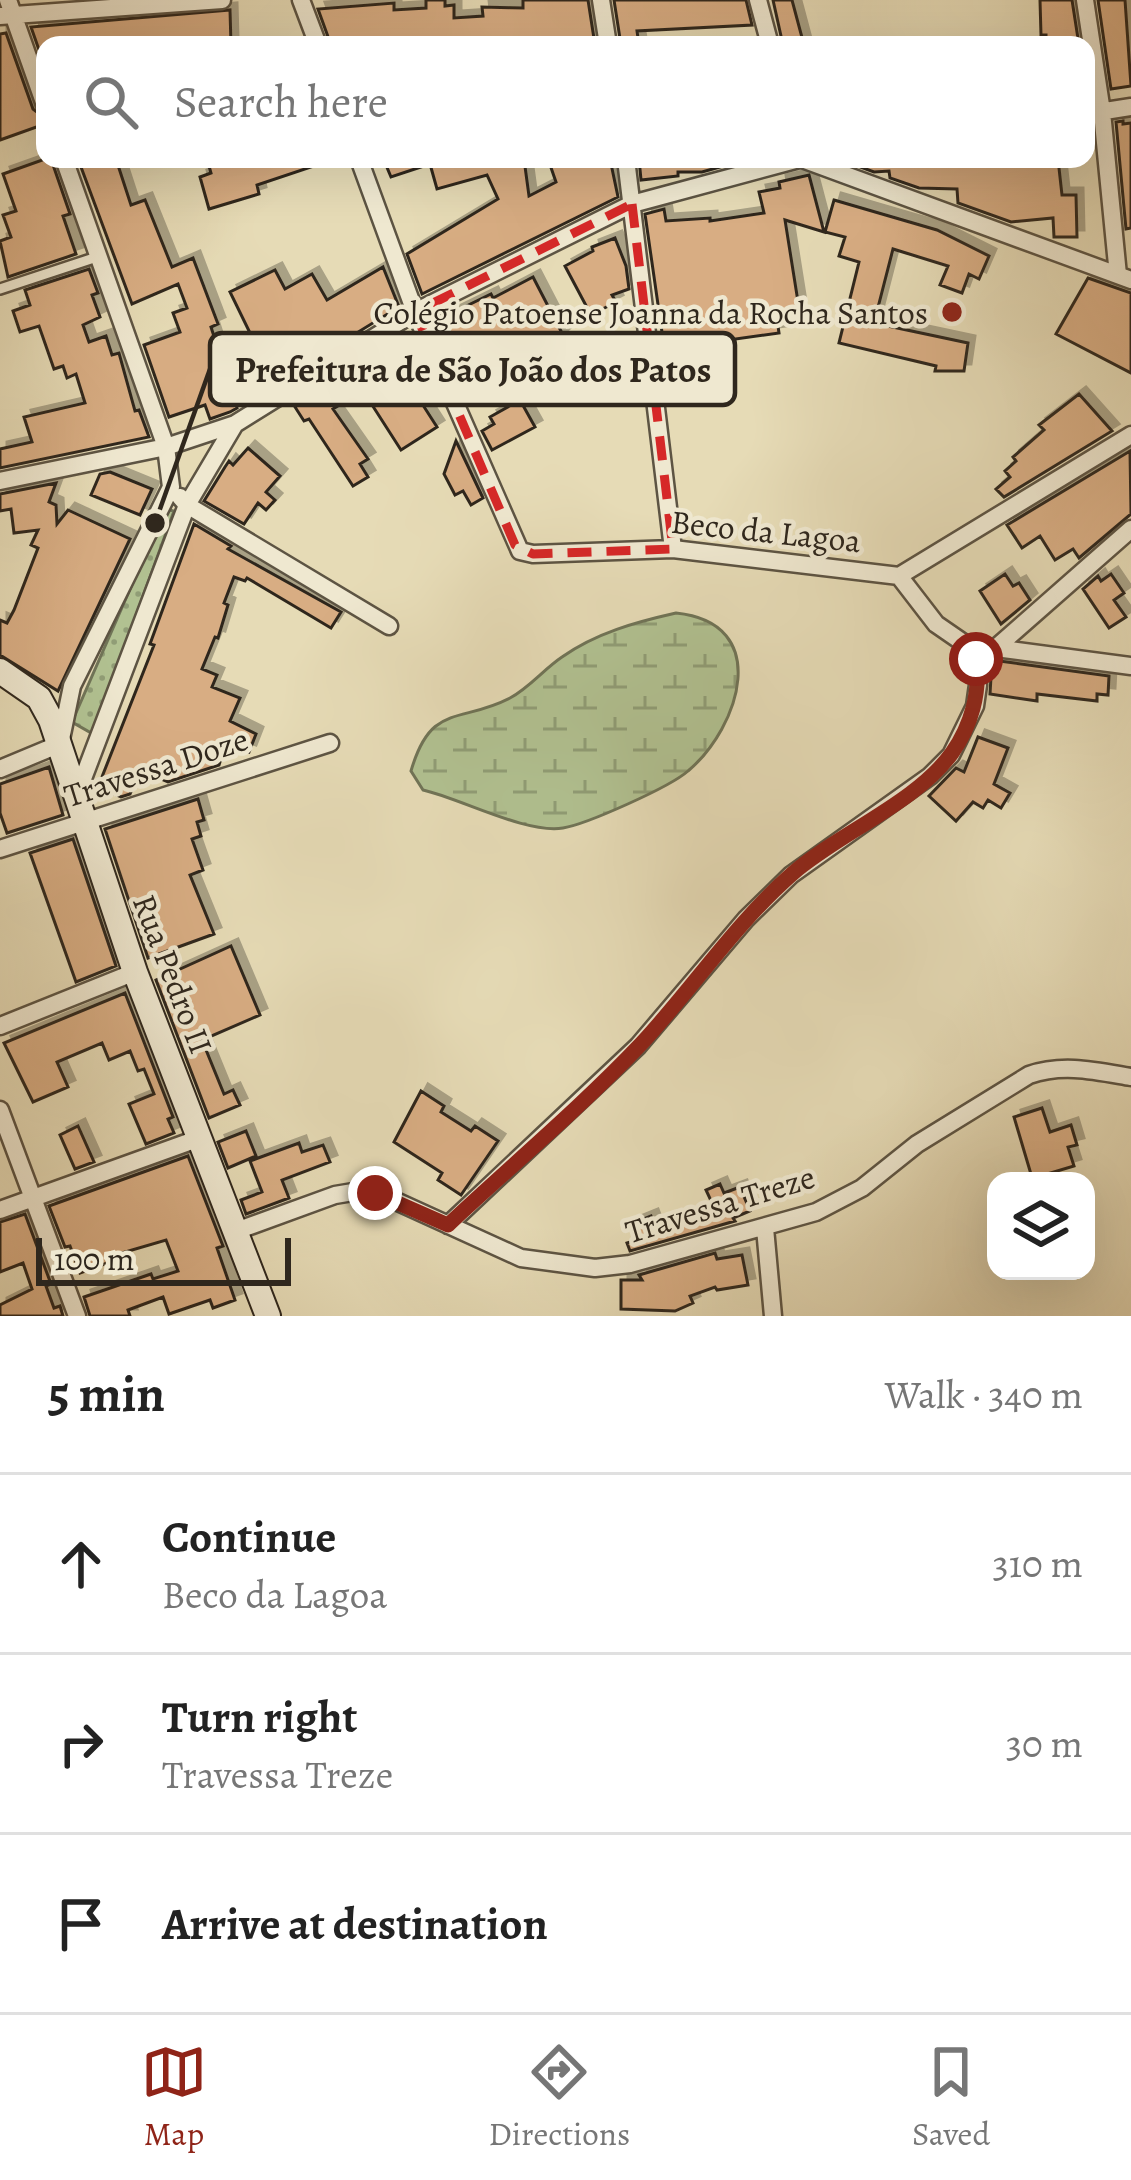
<!DOCTYPE html>
<html lang="en">
<head>
<meta charset="utf-8">
<style>
  body { margin:0; font-family:Alegreya,serif; background:#f6f6f6; color:#222 }
  .controls { position:absolute; right:36px; bottom:36px; display:grid; overflow:hidden; border-radius:24px; box-shadow:0 12px 48px #0002 }
  .controls button { width:108px; height:108px; display:grid; place-items:center; padding:0; border:0; border-bottom:3px solid #e0e0e0; background:#fff; color:#222; font:60px sans-serif }
  .scale { position:absolute; left:36px; bottom:30px; width:255px; box-sizing:border-box; padding-left:12px; border:6px solid #2f271d; border-top:0; font-size:33px; line-height:42px; white-space:nowrap; color:#2f271d; -webkit-text-stroke:9px #efe8d0; paint-order:stroke }
  .stop { position:absolute; width:36px; height:36px; margin:-27px; border:9px solid #8f2418; border-radius:50%; background:#fff }
  .stop.end { background:#8f2418; border-color:#fff; box-shadow:0 3px 12px #0008 }
  .list { margin:0; padding:0; list-style:none }
  h2 { display:flex; justify-content:space-between; align-items:center; height:156px; margin:0; padding:0 48px; font-size:51px }
  h2 small { font-size:39px; font-weight:400; color:#767676 }
  .list li { display:grid; grid-template-columns:78px 1fr auto; gap:36px; align-items:center; box-sizing:border-box; height:180px; padding:0 48px; border-top:3px solid #e0e0e0 }
  .list b { display:block; font-size:45px; white-space:nowrap }
  .list p { margin:0; font-size:39px; white-space:nowrap; color:#767676 }
  .list em { font-size:39px; font-style:normal; color:#767676 }
  .icon { flex:none; width:66px; height:66px; fill:none; stroke:currentColor; stroke-width:2; stroke-linecap:round; stroke-linejoin:round }
  .map { position:relative; flex:none; width:1131px; height:1316px; overflow:hidden }
  .search { position:absolute; background:#fff; box-shadow:0 12px 48px #0002; left:36px; right:36px; top:36px; height:132px; display:flex; align-items:center; gap:30px; box-sizing:border-box; padding:0 42px; border-radius:24px; color:#767676; font-size:45px }
  .sheet { height:696px; background:#fff }
  nav { display:flex; justify-content:space-around; align-items:center; box-sizing:border-box; height:168px; border-top:3px solid #e0e0e0; background:#fff; font-size:33px; color:#767676 }
  nav a { display:grid; justify-items:center; gap:6px }
  nav .on { color:#8f2418 }
  .map>svg:first-child { display:block }
  .wetland { fill:url(#wetland-marsh); stroke:#707457; stroke-width:3 }
  .park { fill:url(#park-dots); stroke:#707457; stroke-width:3 }
  .building { fill:#d8ad83; stroke:#2f271d; stroke-width:3; filter:url(#shadow) }
  .lines { fill:none; stroke-linecap:round; stroke-linejoin:round }
  .lane-casing { stroke:#5d5443; stroke-width:14 }
  .street-casing { stroke:#5d5443; stroke-width:21 }
  .secondary-casing { stroke:#2f271d; stroke-width:28 }
  .lane { stroke:#efe8d0; stroke-width:9 }
  .street { stroke:#efe8d0; stroke-width:16 }
  .secondary { stroke:#efe8d0; stroke-width:24 }
  .route { stroke:#8f2418; stroke-width:15 }
  .marked { fill:none; stroke:#d62828; stroke-width:9; stroke-dasharray:24 15; stroke-linejoin:round }
  .poi-dot { fill:#8f2418; stroke:#efe8d0; stroke-width:4.5 }
  .labels { text-anchor:middle; dominant-baseline:central; stroke-width:9; stroke-linejoin:round; paint-order:stroke }
  .poi-label { font-size:33px; fill:#2f271d; stroke:#efe8d0; text-anchor:end }
  .street-label { font-size:33px; fill:#2f271d; stroke:#efe8d0 }
  .leader { fill:none; stroke:#2f271d; stroke-width:4.5 }
  .callout-dot { fill:#2f271d; stroke:#efe8d0; stroke-width:4.5 }
  .callout { fill:#efe8d0; stroke:#2f271d; stroke-width:4.5 }
  .callout-label { font-size:36px; text-anchor:middle; font-weight:bold; fill:#2f271d }
</style>
</head>
<body>
<div class="map">
<svg width="1131" height="1316" viewBox="0 0 1131 1316">
  <defs>
    <pattern id="wetland-marsh" width="20" height="14" patternUnits="userSpaceOnUse" patternTransform="scale(3)"><rect width="20" height="14" fill="#b1c191"/><path d="M1 5h8M5 5V1M11 12h8M15 12V8" fill="none" stroke="#909d76"/></pattern>
    <pattern id="park-dots" width="8" height="8" patternUnits="userSpaceOnUse" patternTransform="scale(3)"><rect width="8" height="8" fill="#b1c191"/><path d="M2 2h.1M6 6h.1" fill="none" stroke="#909d76" stroke-width="1.8" stroke-linecap="round"/></pattern>
    <filter id="shadow"><feDropShadow dx="7" dy="-7" stdDeviation="0" flood-color="#0004"/></filter>
  </defs>
  <rect width="100%" height="100%" fill="#e6dbb6"/>
  <filter id="stains"><feTurbulence type="fractalNoise" baseFrequency=".00167" numOctaves="4"/><feColorMatrix values="0 0 0 0 .2 0 0 0 0 .09 0 0 0 0 .02 0 0 0 .5 -.17"/></filter>
  <radialGradient id="worn" r=".72"><stop offset=".6" stop-color="#630" stop-opacity="0"/><stop offset="1" stop-color="#630" stop-opacity=".3"/></radialGradient>
  <path class="wetland" d="M 676,613 C 773,623 740,727 688,771 C 670,787 587,824 563,828 C 526,834 462,799 423,790 L 411,771 C 431,702 460,724 510,698 C 529,688 544,669 562,657 C 596,633 636,622 676,613 Z"/>
  <path class="park" d="M 165,509 L 174,511 L 93,734 L 72,722 Z"/>
  <path class="building" d="M 426,0 L 445,0 L 445,6 L 454,5 L 454,18 L 483,16 L 482,7 L 523,8 L 523,0 L 588,0 L 595,45 L 331,45 L 318,9 L 394,3 L 394,10 L 426,8 Z
    M 614,0 L 746,0 L 752,25 L 637,31 L 639,45 L 621,45 Z
    M 773,0 L 792,0 L 804,45 L 783,45 Z
    M 1040,0 L 1072,0 L 1079,45 L 1046,45 L 1046,35 L 1041,35 Z
    M 1098,0 L 1125,0 L 1131,86 L 1111,89 Z
    M 230,10 L 231,45 L 45,45 L 45,67 L 31,27 Z
    M 6,33 L 33,109 L 45,118 L 45,124 L 0,140 L 0,34 Z
    M 1123,121 L 1123,124 L 1131,123 L 1131,228 L 1126,229 L 1116,122 Z
    M 45,159 L 51,159 L 70,214 L 63,216 L 76,254 L 8,277 L 0,241 L 11,237 L 3,215 L 16,211 L 3,174 Z
    M 78,159 L 116,159 L 131,205 L 145,200 L 172,267 L 193,258 L 218,324 L 211,327 L 237,408 L 230,412 L 210,419 L 205,405 L 169,417 L 144,345 L 180,332 L 173,313 L 187,308 L 178,284 L 132,304 Z
    M 207,159 L 326,159 L 326,162 L 257,185 L 259,194 L 209,209 L 200,177 L 211,173 Z
    M 393,159 L 524,159 L 529,196 L 556,182 L 548,159 L 594,159 L 596,165 L 610,159 L 618,197 L 422,294 L 407,254 L 498,199 L 487,175 L 437,189 L 430,164 L 391,177 L 386,165 L 394,162 Z
    M 639,159 L 745,159 L 745,160 L 702,172 L 678,172 L 678,176 L 641,180 Z
    M 852,159 L 1058,159 L 1062,195 L 1076,195 L 1077,237 L 1054,237 L 1053,218 L 1011,222 L 958,203 L 957,189 L 919,188 L 890,178 L 889,171 L 874,172 L 852,164 Z
    M 809,175 L 824,232 L 785,220 L 799,308 L 776,312 L 779,333 L 721,341 L 721,385 L 670,388 L 645,214 L 664,209 L 666,221 L 710,218 L 710,221 L 764,213 L 759,192 L 780,188 L 779,182 Z
    M 834,200 L 937,230 L 989,256 L 979,279 L 969,274 L 962,293 L 940,285 L 948,266 L 893,249 L 874,323 L 968,343 L 964,371 L 935,371 L 936,366 L 839,343 L 859,262 L 839,256 L 845,237 L 825,232 Z
    M 615,238 L 626,266 L 629,289 L 612,295 L 616,302 L 591,315 L 565,266 L 593,251 L 592,247 Z
    M 383,267 L 399,307 L 342,342 L 339,337 L 317,351 L 321,356 L 285,378 L 280,370 L 271,376 L 230,292 L 275,270 L 285,289 L 312,274 L 327,300 Z
    M 89,269 L 98,293 L 92,295 L 100,317 L 83,325 L 89,342 L 106,336 L 112,355 L 119,353 L 135,411 L 139,410 L 149,437 L 0,468 L 0,449 L 32,442 L 24,417 L 85,403 L 76,374 L 67,378 L 63,366 L 54,369 L 39,326 L 20,332 L 13,311 L 30,305 L 25,290 Z
    M 533,277 L 563,335 L 552,345 L 563,366 L 547,374 L 537,351 L 511,363 L 525,387 L 512,394 L 498,369 L 461,384 L 432,318 L 450,309 L 452,313 L 491,294 L 493,298 Z
    M 1088,278 L 1131,293 L 1131,373 L 1056,334 Z
    M 394,360 L 437,427 L 401,450 L 358,383 Z
    M 343,372 L 357,394 L 333,409 L 368,459 L 360,464 L 368,477 L 353,486 L 309,419 L 304,421 L 295,407 Z
    M 1079,394 L 1112,431 L 1004,497 L 996,489 L 1010,477 L 1005,471 L 1016,461 L 1013,457 L 1044,430 L 1039,425 Z
    M 520,400 L 535,427 L 492,450 L 482,431 L 494,424 L 490,417 Z
    M 456,441 L 483,498 L 471,505 L 463,491 L 455,495 L 444,474 Z
    M 248,448 L 280,476 L 266,492 L 275,500 L 266,510 L 258,503 L 244,524 L 204,501 L 225,467 L 229,461 L 233,465 Z
    M 1130,451 L 1131,514 L 1079,558 L 1073,549 L 1055,560 L 1040,536 L 1022,548 L 1007,525 Z
    M 110,472 L 152,489 L 140,515 L 91,495 L 100,474 Z
    M 56,483 L 49,502 L 56,505 L 57,524 L 68,510 L 130,539 L 58,691 L 0,655 L 0,620 L 7,623 L 14,610 L 38,548 L 31,545 L 38,530 L 14,533 L 11,509 L 0,511 L 0,494 Z
    M 194,524 L 231,546 L 228,549 L 341,612 L 331,628 L 247,578 L 245,581 L 234,577 L 224,603 L 228,605 L 218,638 L 215,637 L 202,669 L 217,675 L 212,687 L 240,698 L 230,721 L 256,734 L 249,752 L 226,743 L 219,765 L 168,782 L 140,770 L 130,794 L 121,797 L 98,787 L 154,645 L 150,644 Z
    M 1005,574 L 1013,586 L 1019,583 L 1030,600 L 1001,624 L 980,591 Z
    M 1111,574 L 1124,593 L 1114,600 L 1126,617 L 1109,628 L 1083,589 L 1098,576 L 1101,581 Z
    M 992,660 L 1109,676 L 1108,695 L 1097,694 L 1097,701 L 1037,694 L 1037,701 L 990,694 Z
    M 978,737 L 1008,748 L 994,784 L 1010,793 L 1001,808 L 988,800 L 983,808 L 973,802 L 956,821 L 929,796 L 956,768 L 964,772 Z
    M 49,767 L 63,815 L 7,833 L 0,813 L 0,784 Z
    M 198,799 L 204,820 L 197,822 L 201,836 L 192,839 L 203,870 L 190,875 L 214,934 L 148,958 L 105,829 Z
    M 73,839 L 116,966 L 76,982 L 30,853 Z
    M 231,946 L 260,1015 L 202,1040 L 224,1094 L 233,1090 L 240,1105 L 209,1118 L 156,980 Z
    M 125,993 L 173,1117 L 168,1119 L 174,1133 L 146,1144 L 129,1104 L 154,1094 L 144,1069 L 138,1071 L 130,1051 L 109,1060 L 102,1043 L 57,1062 L 68,1087 L 33,1102 L 4,1043 Z
    M 421,1091 L 444,1106 L 441,1112 L 471,1131 L 475,1126 L 498,1141 L 461,1195 L 438,1180 L 442,1173 L 394,1142 Z
    M 1042,1108 L 1050,1132 L 1071,1125 L 1077,1145 L 1068,1147 L 1074,1166 L 1047,1174 L 1049,1181 L 1033,1181 L 1014,1117 Z
    M 78,1126 L 94,1162 L 75,1169 L 60,1135 Z
    M 246,1131 L 256,1156 L 228,1168 L 218,1142 Z
    M 299,1143 L 302,1152 L 323,1145 L 330,1162 L 282,1180 L 289,1198 L 246,1214 L 241,1200 L 262,1192 L 250,1161 Z
    M 188,1156 L 223,1246 L 217,1248 L 235,1300 L 213,1308 L 210,1300 L 169,1314 L 163,1297 L 128,1310 L 130,1316 L 90,1316 L 84,1297 L 151,1274 L 153,1279 L 178,1271 L 166,1240 L 108,1257 L 110,1262 L 80,1273 L 70,1246 L 65,1247 L 49,1206 Z
    M 720,1184 L 724,1193 L 740,1187 L 750,1211 L 733,1218 L 735,1221 L 630,1251 L 627,1243 L 637,1240 L 631,1224 L 651,1216 L 657,1232 L 713,1205 L 706,1190 Z
    M 25,1214 L 51,1284 L 46,1286 L 54,1308 L 60,1306 L 63,1316 L 0,1316 L 0,1305 L 32,1289 L 23,1263 L 0,1272 L 0,1222 Z
    M 715,1253 L 717,1259 L 742,1255 L 748,1285 L 717,1290 L 715,1287 L 690,1296 L 693,1303 L 675,1311 L 621,1309 L 621,1280 L 642,1280 L 639,1275 Z"/>
  <g class="lines">
    <defs>
      <path id="lane" d="M 0,289 L 97,257"/>
      <path id="street" d="M 8,0 L 45,105
        M 301,0 L 318,45
        M 601,0 L 608,45
        M 758,0 L 770,45
        M 1085,0 L 1102,112 L 1118,275
        M 0,16 L 222,0
        M 1086,114 L 1131,107
        M 64,159 L 166,447 L 171,487
        M 359,159 L 415,312 L 520,551 L 533,554 L 673,549 L 899,576 L 936,624 L 965,644 L 976,659 L 978,685 L 975,706 L 951,755 L 930,776 L 791,875 L 746,919 L 638,1046 L 448,1225
        M 626,159 L 673,549
        M 802,159 L 1131,280
        M 0,481 L 166,447 L 235,424 L 415,312 L 632,204 L 799,159
        M 180,497 L 187,505 L 389,626
        M 899,576 L 1131,435
        M 965,644 L 1131,666
        M 998,646 L 1131,529
        M 0,769 L 60,744 L 72,686 L 171,487
        M 76,797 L 187,505 L 235,424
        M 0,849 L 330,743
        M 0,1026 L 135,972
        M 0,1110 L 77,1316
        M 0,1210 L 200,1138
        M 765,1228 L 773,1316
        M 236,1231 L 335,1195 L 359,1191 L 387,1197 L 521,1258 L 595,1268 L 630,1264 L 816,1212 L 862,1188 L 917,1144 L 1029,1075 C 1063,1063 1096,1071 1131,1077"/>
      <path id="secondary" d="M 0,671 L 39,698 L 51,720 L 135,972 L 268,1316"/>
    </defs>
    <use href="#lane" class="lane-casing"/>
    <use href="#street" class="street-casing"/>
    <use href="#secondary" class="secondary-casing"/>
    <use href="#lane" class="lane"/>
    <use href="#street" class="street"/>
    <use href="#secondary" class="secondary"/>
  </g>
  <g class="lines">
    <path class="route" d="M 375,1193 L 448,1225 C 512,1165 581,1107 641,1044 C 693,988 735,924 792,874 C 839,833 916,803 952,753 C 971,726 981,692 976,659"/>
  </g>
  <path class="marked" d="M 632,204 L 673,549 L 533,554 L 515,545 L 415,312 Z"/>
  <circle class="poi-dot" cx="952" cy="312" r="12"/>
  <g class="labels">
    <g class="poi-label">
      <text x="928" y="312">Colégio Patoense Joanna da Rocha Santos</text>
    </g>
    <g class="street-label">
      <text transform="translate(766 531) rotate(6)">Beco da Lagoa</text>
      <text transform="translate(156 767) rotate(-18)">Travessa Doze</text>
      <text transform="translate(173 974) rotate(69)">Rua Pedro II</text>
      <text transform="translate(720 1204) rotate(-17)">Travessa Treze</text>
    </g>
  </g>
  <path class="leader" d="M155 523L210 369"/>
  <circle class="callout-dot" cx="155" cy="523" r="12"/>
  <rect class="callout" x="210" y="333" width="525" height="72" rx="12"/>
  <g class="callout-label">
    <text x="473" y="382">Prefeitura de São João dos Patos</text>
  </g>
  <rect width="100%" height="100%" filter="url(#stains)"/>
  <rect width="100%" height="100%" fill="url(#worn)"/>
</svg>
<div class="controls">
<button><svg class="icon" aria-label="layers" viewBox="0 0 24 24"><path d="M12 4l9 5-9 5-9-5zM3 14l9 5 9-5"/></svg></button>
</div>
<div class="scale">100 m</div>
<div class="stop" style="left:976px;top:659px"></div>
<div class="stop end" style="left:375px;top:1193px"></div>
<div class="search"><svg class="icon" aria-label="search" viewBox="0 0 24 24"><circle cx="10" cy="10" r="6"/><path d="M15 15l6 6"/></svg>Search here</div>
</div>
<section class="sheet">
<h2>5 min<small>Walk · 340 m</small></h2>
<ul class="list">
<li><svg class="icon" aria-label="ahead" viewBox="0 0 24 24"><path d="M12 20V5M6 11l6-6 6 6"/></svg><div><b>Continue</b><p>Beco da Lagoa</p></div><em>310 m</em></li>
<li><svg class="icon" aria-label="right" viewBox="0 0 24 24"><path d="M7 20v-9h11M14 6l5 5-5 5"/></svg><div><b>Turn right</b><p>Travessa Treze</p></div><em>30 m</em></li>
<li><svg class="icon" aria-label="arrive" viewBox="0 0 24 24"><path d="M6 21V4h12l-3 4 3 4H6"/></svg><div><b>Arrive at destination</b></div></li>
</ul>
</section>
<nav>
<a class="on"><svg class="icon" aria-label="map" viewBox="0 0 24 24"><path d="M3 6l6-2 6 2 6-2v14l-6 2-6-2-6 2zM9 4v14M15 6v14"/></svg>Map</a>
<a><svg class="icon" aria-label="directions" viewBox="0 0 24 24"><path d="M12 3l9 9-9 9-9-9zM9 14v-3h6M13 9l2 2-2 2"/></svg>Directions</a>
<a><svg class="icon" aria-label="saved" viewBox="0 0 24 24"><path d="M7 4h10v16l-5-4-5 4z"/></svg>Saved</a>
</nav>
</body>
</html>
